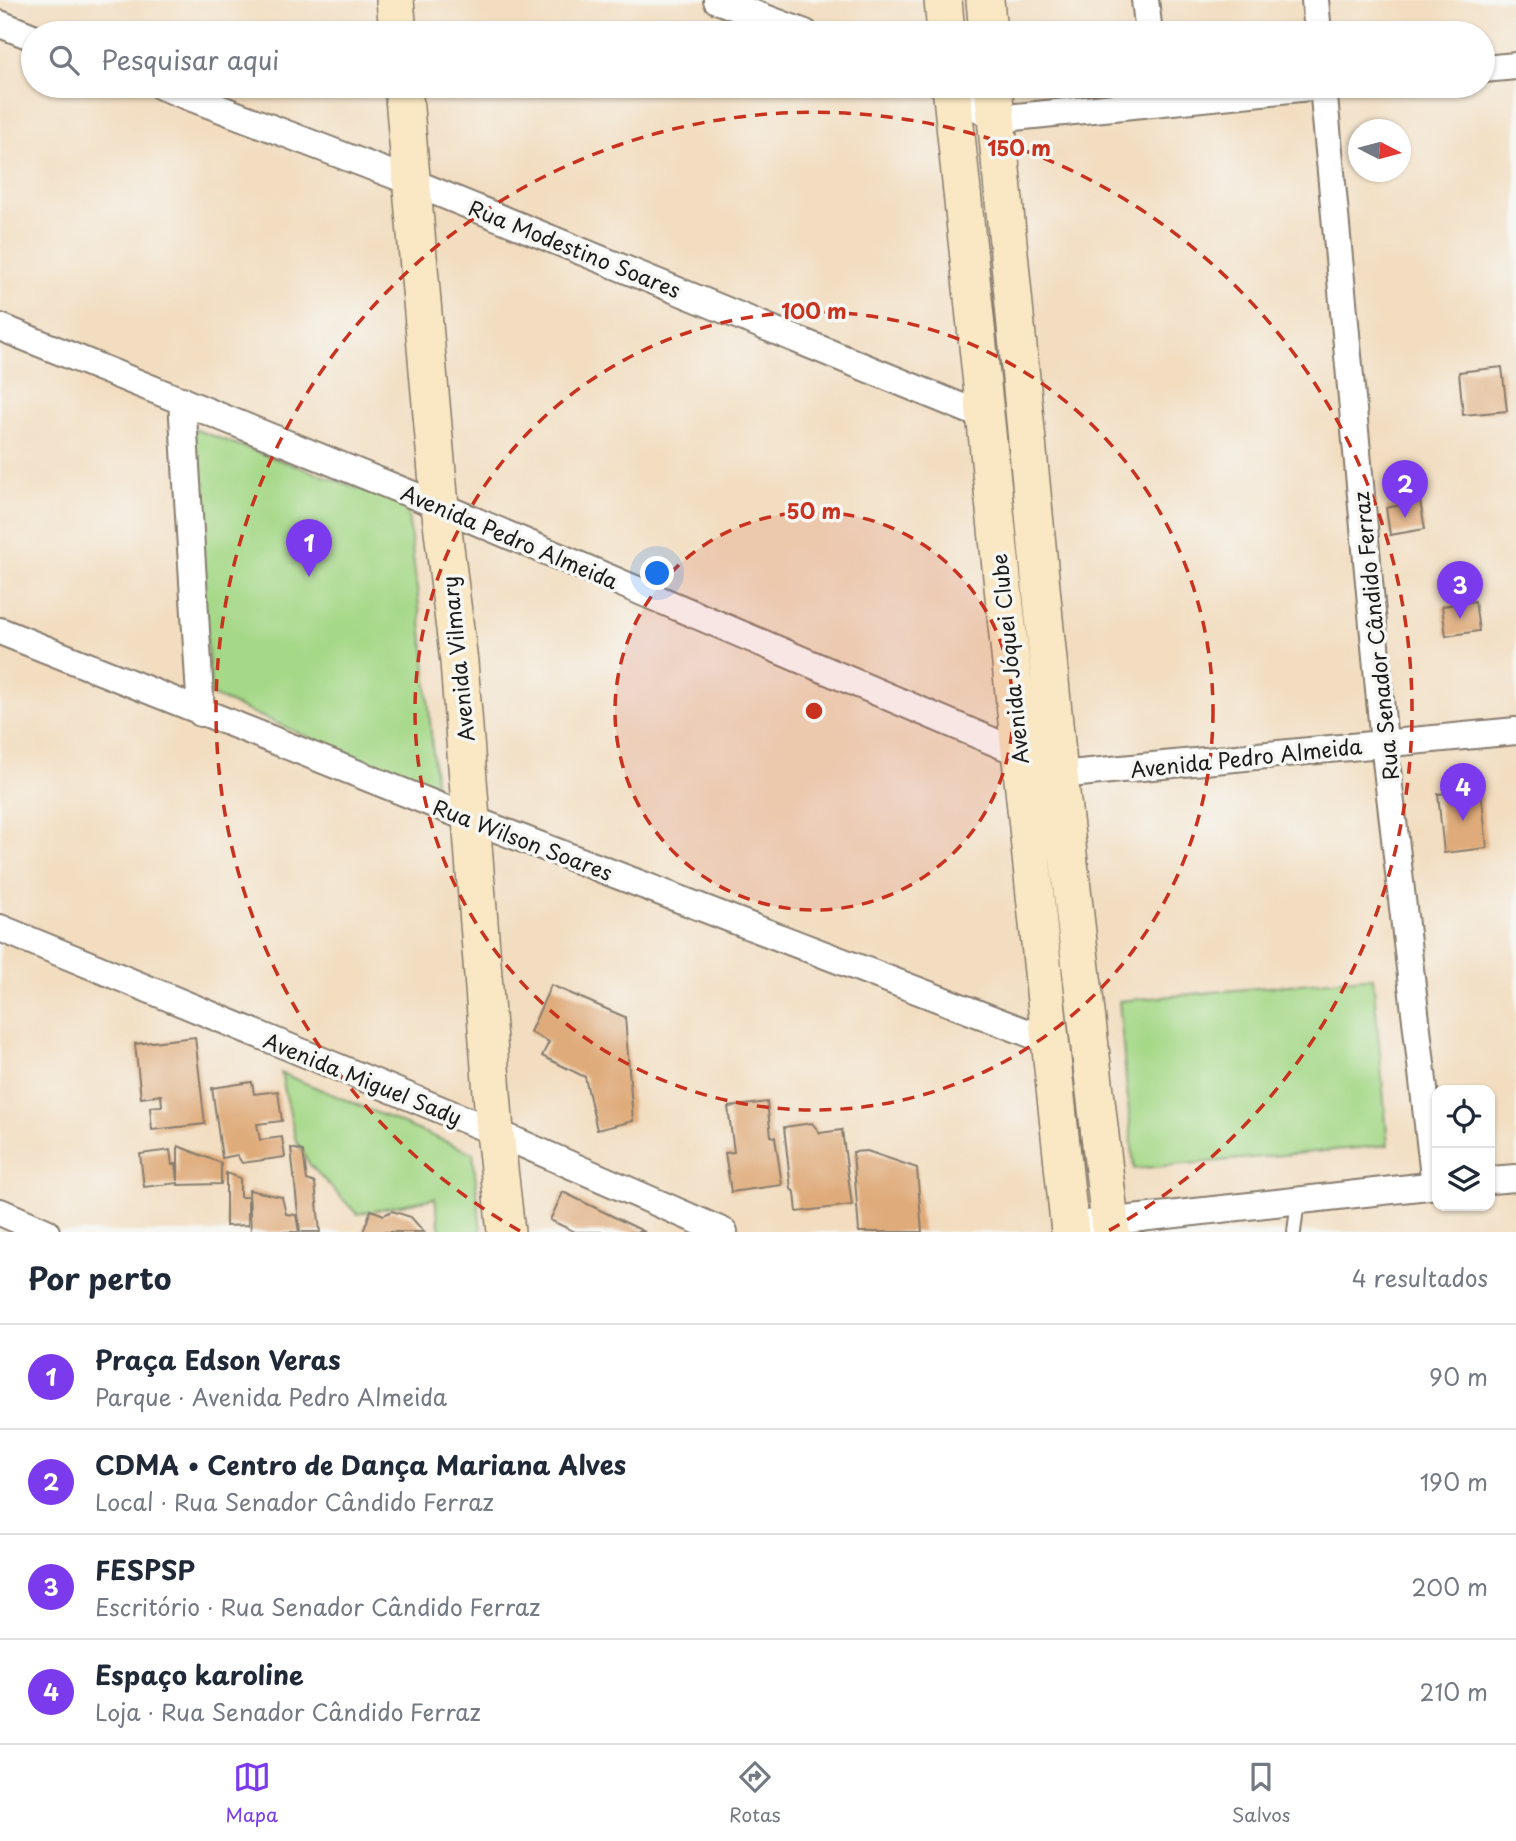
<!DOCTYPE html>
<html lang="pt">
<head>
<meta charset="utf-8">
<style>
  body { margin:0; font-family:"Playpen Sans",sans-serif; background:#f6f6f7; color:#1f2937 }
  .controls { position:absolute; right:21px; bottom:21px; display:grid; overflow:hidden; border-radius:14px; box-shadow:0 2px 5px #0004 }
  .controls button { width:63px; height:63px; display:grid; place-items:center; padding:0; border:0; border-bottom:2px solid #e0e1e3; background:#fff; color:#1f2937; font:35px sans-serif }
  .compass { position:absolute; left:1348px; top:119px; width:63px; height:63px; border-radius:50%; background:#fff; box-shadow:0 2px 5px #0004; rotate:96deg }
  .you { position:absolute; left:658px; top:574px; width:24px; height:24px; margin:-18px; border:5px solid #fff; border-radius:50%; background:#1a73e8; box-shadow:0 0 0 10px #1a73e833 }
  .badge { display:grid; place-items:center; width:46px; height:46px; border-radius:50%; background:#7c3aed; color:#fff; font-size:23px; font-weight:700 }
  .pin { position:absolute; translate:-50% -58px; filter:drop-shadow(0 2px 4px #0008) }
  .pin::after { content:''; position:absolute; top:37px; width:24px; height:21px; background:inherit; clip-path:polygon(0 0,100% 0,50% 100%) }
  .list { margin:0; padding:0; list-style:none }
  h2 { display:flex; justify-content:space-between; align-items:center; height:91px; margin:0; padding:0 28px; font-size:30px }
  h2 small { font-size:23px; font-weight:400; color:#747a83 }
  .list li { display:grid; grid-template-columns:46px 1fr auto; gap:21px; align-items:center; box-sizing:border-box; height:105px; padding:0 28px; border-top:2px solid #e0e1e3 }
  .list b { display:block; font-size:26px; white-space:nowrap }
  .list p { margin:0; font-size:23px; white-space:nowrap; color:#747a83 }
  .list em { font-size:23px; font-style:normal; color:#747a83 }
  .icon { flex:none; width:38px; height:38px; fill:none; stroke:currentColor; stroke-width:2; stroke-linecap:round; stroke-linejoin:round }
  .map { position:relative; flex:none; width:1516px; height:1232px; overflow:hidden }
  .search { position:absolute; background:#fff; box-shadow:0 2px 5px #0004; left:21px; right:21px; top:21px; height:77px; display:flex; align-items:center; gap:18px; box-sizing:border-box; padding:0 24px; border-radius:38px; color:#747a83; font-size:26px }
  .sheet { height:511px; background:#fff }
  nav { display:flex; justify-content:space-around; align-items:center; box-sizing:border-box; height:98px; border-top:2px solid #e0e1e3; background:#fff; font-size:19px; color:#747a83 }
  nav a { display:grid; justify-items:center; gap:4px }
  nav .on { color:#7c3aed }
  .map>svg:first-child { display:block }
  .green { fill:#a5d887; stroke:#607a52; stroke-width:2 }
  .building { fill:#dfab7a }
  .lines { fill:none; stroke-linecap:round; stroke-linejoin:round }
  .lane-casing { stroke:#877c6e; stroke-width:16 }
  .street-casing { stroke:#877c6e; stroke-width:30 }
  .secondary-casing { stroke:#877c6e; stroke-width:40 }
  .lane { stroke:#fff; stroke-width:12 }
  .street { stroke:#fff; stroke-width:26 }
  .secondary { stroke:#fae7c3; stroke-width:37 }
  .ring { fill:none; stroke:#c8321e; stroke-width:3.5; stroke-dasharray:12 9 }
  .labels { text-anchor:middle; dominant-baseline:central; stroke-width:7; stroke-linejoin:round; paint-order:stroke }
  .street-label { font-size:21px; fill:#1c1c1c; stroke:#f6f6f2 }
  .centre { fill:#c8321e; stroke:#f6f6f2; stroke-width:3.5 }
  .ring-label { font-size:21px; text-anchor:middle; font-weight:bold; fill:#c8321e; stroke:#f6f6f2; stroke-width:7; stroke-linejoin:round; paint-order:stroke }
</style>
</head>
<body>
<div class="map">
<svg width="1516" height="1232" viewBox="0 0 1516 1232">
  <rect width="100%" height="100%" fill="#f6f6f2"/>
  <filter id="ink" filterUnits="userSpaceOnUse"><feTurbulence type="fractalNoise" baseFrequency=".0143" numOctaves="2"/><feDisplacementMap in="SourceGraphic" scale="14" xChannelSelector="R" yChannelSelector="G"/><feConvolveMatrix kernelMatrix="1 2 1 2 8 2 1 2 1" color-interpolation-filters="sRGB"/></filter>
  <filter id="wash" filterUnits="userSpaceOnUse"><feTurbulence type="fractalNoise" baseFrequency=".00686" numOctaves="4" result="noise"/><feDisplacementMap in="SourceGraphic" scale="28" xChannelSelector="R" yChannelSelector="G"/><feGaussianBlur stdDeviation="1.57" result="paint"/><feColorMatrix in="noise" values="0 0 0 0 0 0 0 0 0 0 0 0 0 0 0 0 0 1.4 0 .05"/><feComposite in="paint" operator="in"/></filter>
  <g filter="url(#wash)">
    <rect width="100%" height="100%" fill="#f2ddc0"/>
    <path class="green" d="M 191,428 L 407,506 L 424,648 L 436,792 L 211,695 Z
      M 1373,977 L 1388,1145 L 1134,1169 L 1119,1001 Z
      M 281,1073 L 473,1153 L 481,1232 L 440,1232 L 435,1198 L 357,1214 L 310,1165 L 296,1141 Z"/>
    <g id="blocks">
      <path class="building" d="M 1502,367 L 1507,411 L 1463,415 L 1459,372 Z
        M 1420,501 L 1425,529 L 1390,535 L 1386,508 Z
        M 1475,601 L 1479,631 L 1446,636 L 1442,606 Z
        M 1481,789 L 1487,848 L 1444,853 L 1438,794 Z
        M 551,985 L 625,1017 L 633,1121 L 597,1130 L 585,1077 L 542,1056 L 549,1042 L 530,1032 Z
        M 195,1037 L 205,1124 L 152,1130 L 150,1107 L 162,1106 L 161,1095 L 141,1098 L 135,1044 Z
        M 252,1082 L 254,1094 L 278,1091 L 282,1121 L 257,1124 L 260,1140 L 282,1137 L 285,1157 L 242,1163 L 237,1155 L 222,1158 L 212,1088 Z
        M 767,1102 L 771,1136 L 775,1137 L 782,1185 L 731,1192 L 725,1153 L 734,1152 L 728,1107 Z
        M 812,1123 L 820,1133 L 842,1130 L 852,1205 L 797,1212 L 795,1193 L 791,1189 L 784,1127 Z
        M 178,1146 L 221,1163 L 221,1184 L 178,1185 L 178,1183 L 144,1187 L 140,1154 L 170,1150 L 172,1165 L 176,1164 L 178,1181 Z
        M 291,1148 L 303,1151 L 307,1180 L 315,1183 L 320,1232 L 300,1232 Z
        M 867,1151 L 917,1168 L 922,1232 L 859,1232 L 853,1152 Z
        M 226,1173 L 240,1178 L 240,1197 L 248,1197 L 248,1225 L 226,1226 Z
        M 249,1190 L 282,1197 L 286,1214 L 296,1215 L 299,1232 L 251,1232 Z
        M 563,1192 L 645,1232 L 575,1232 L 550,1220 Z
        M 371,1210 L 384,1215 L 392,1211 L 411,1217 L 424,1232 L 363,1232 Z"/>
    </g>
  </g>
  <g filter="url(#ink)">
    <use href="#blocks" fill-opacity="0" stroke="#877c6e" stroke-width="2"/>
    <g class="lines">
      <defs>
        <path id="lane" d="M 1294,1232 L 1298,1200"/>
        <path id="street" d="M 717,0 L 805,33
          M 1145,0 L 1149,33
          M 1315,0 L 1318,33
          M 0,24 L 33,37
          M 1483,69 L 1516,66
          M 161,86 L 412,182 L 986,417
          M 943,86 L 996,119 L 1320,86
          M 1323,86 L 1384,743 L 1435,1185
          M 0,327 L 440,506 L 1018,752 L 1059,775 L 1516,731
          M 182,400 L 201,713
          M 0,631 L 471,819 L 1049,1041
          M 0,928 L 495,1132 L 724,1232
          M 1490,1180 L 1516,1178
          M 0,1212 L 46,1232
          M 1069,1226 L 1437,1185"/>
        <path id="secondary" d="M 395,0 L 398,33
          M 943,0 L 946,33
          M 985,0 L 988,33
          M 403,86 L 440,506 L 459,662 L 495,1132 L 506,1232
          M 951,86 L 1070,1232
          M 993,86 L 1059,775 L 1111,1232"/>
      </defs>
      <use href="#lane" class="lane-casing"/>
      <use href="#street" class="street-casing"/>
      <use href="#secondary" class="secondary-casing"/>
      <use href="#lane" class="lane"/>
      <use href="#street" class="street"/>
      <use href="#secondary" class="secondary"/>
    </g>
  </g>
  <circle cx="814" cy="711" r="199" fill="#c8321e" fill-opacity=".12"/>
  <g class="ring">
    <circle cx="814" cy="711" r="199"/>
    <circle cx="814" cy="711" r="399"/>
    <path d="M520 1231A598 598 0 1 1 1108 1231"/>
  </g>
  <g class="labels">
    <g class="street-label">
      <text transform="translate(575 248) rotate(22)">Rua Modestino Soares</text>
      <text transform="translate(510 536) rotate(23)">Avenida Pedro Almeida</text>
      <text transform="translate(1375 636) rotate(-96)">Rua Senador Cândido Ferraz</text>
      <text transform="translate(457 659) rotate(-96)">Avenida Vilmary</text>
      <text transform="translate(1009 659) rotate(-96)">Avenida Jóquei Clube</text>
      <text transform="translate(1246 757) rotate(-6)">Avenida Pedro Almeida</text>
      <text transform="translate(523 839) rotate(21)">Rua Wilson Soares</text>
      <text transform="translate(363 1078) rotate(22)">Avenida Miguel Sady</text>
    </g>
  </g>
  <circle cx="814" cy="711" r="10" class="centre"/>
  <g class="ring-label">
    <text x="1019" y="156">150 m</text>
    <text x="814" y="319">100 m</text>
    <text x="814" y="519">50 m</text>
  </g>
</svg>
<div class="controls">
<button><svg class="icon" aria-label="locate" viewBox="0 0 24 24"><circle cx="12" cy="12" r="6"/><path d="M12 2v4M12 18v4M2 12h4M18 12h4"/></svg></button>
<button><svg class="icon" aria-label="layers" viewBox="0 0 24 24"><path d="M12 4l9 5-9 5-9-5zM3 14l9 5 9-5"/></svg></button>
</div>
<svg class="compass" viewBox="-18 -18 36 36"><path d="M0-13l5 13h-10z" fill="#e53935"/><path d="M0 13l5-13h-10z" fill="#747a83"/></svg>
<div class="you"></div>
<div class="pin badge" style="left:309px;top:577px">1</div>
<div class="pin badge" style="left:1405px;top:518px">2</div>
<div class="pin badge" style="left:1460px;top:619px">3</div>
<div class="pin badge" style="left:1463px;top:821px">4</div>
<div class="search"><svg class="icon" aria-label="search" viewBox="0 0 24 24"><circle cx="10" cy="10" r="6"/><path d="M15 15l6 6"/></svg>Pesquisar aqui</div>
</div>
<section class="sheet">
<h2>Por perto<small>4 resultados</small></h2>
<ul class="list">
<li><span class="badge">1</span><div><b>Praça Edson Veras</b><p>Parque · Avenida Pedro Almeida</p></div><em>90 m</em></li>
<li><span class="badge">2</span><div><b>CDMA • Centro de Dança Mariana Alves</b><p>Local · Rua Senador Cândido Ferraz</p></div><em>190 m</em></li>
<li><span class="badge">3</span><div><b>FESPSP</b><p>Escritório · Rua Senador Cândido Ferraz</p></div><em>200 m</em></li>
<li><span class="badge">4</span><div><b>Espaço karoline</b><p>Loja · Rua Senador Cândido Ferraz</p></div><em>210 m</em></li>
</ul>
</section>
<nav>
<a class="on"><svg class="icon" aria-label="map" viewBox="0 0 24 24"><path d="M3 6l6-2 6 2 6-2v14l-6 2-6-2-6 2zM9 4v14M15 6v14"/></svg>Mapa</a>
<a><svg class="icon" aria-label="directions" viewBox="0 0 24 24"><path d="M12 3l9 9-9 9-9-9zM9 14v-3h6M13 9l2 2-2 2"/></svg>Rotas</a>
<a><svg class="icon" aria-label="saved" viewBox="0 0 24 24"><path d="M7 4h10v16l-5-4-5 4z"/></svg>Salvos</a>
</nav>
</body>
</html>
